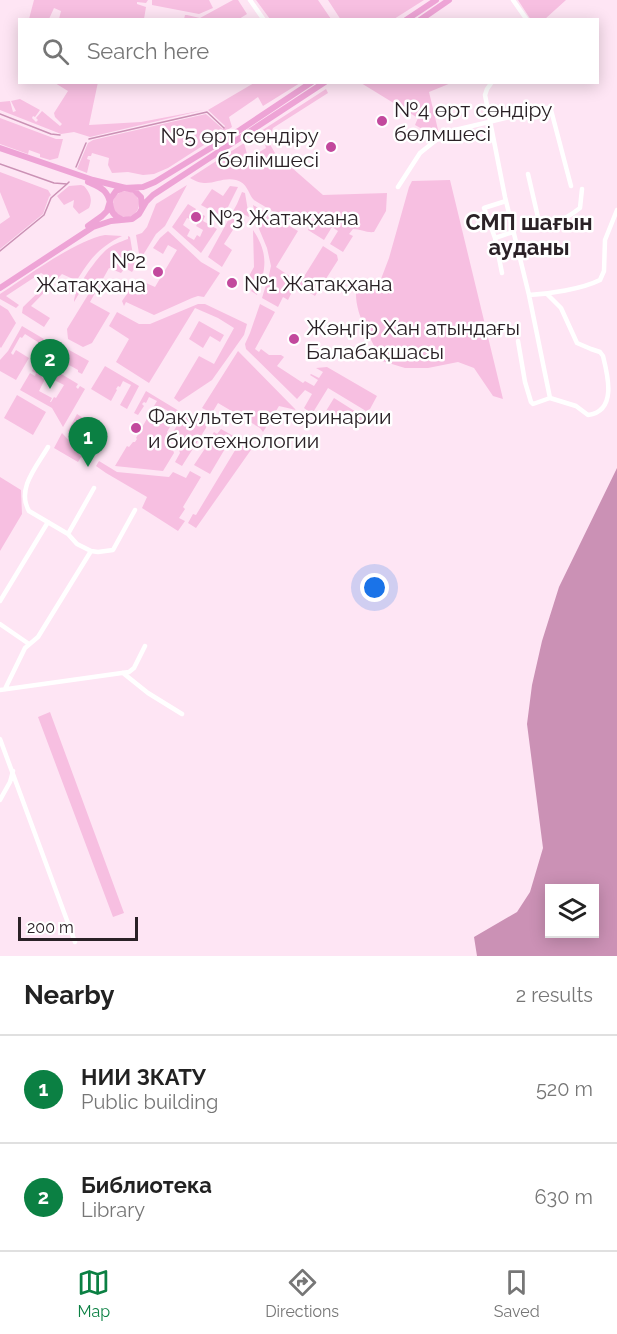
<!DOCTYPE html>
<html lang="en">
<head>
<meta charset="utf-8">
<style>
  body { margin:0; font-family:Raleway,sans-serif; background:#f2f2f2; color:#222 }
  .controls { position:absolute; right:18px; bottom:18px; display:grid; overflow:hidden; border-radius:0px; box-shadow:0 3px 15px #0003 }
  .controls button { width:54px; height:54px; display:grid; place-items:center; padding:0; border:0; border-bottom:2px solid #e0e0e0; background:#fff; color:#222; font:30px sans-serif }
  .scale { position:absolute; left:18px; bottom:15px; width:120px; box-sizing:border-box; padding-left:6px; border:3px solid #2a2126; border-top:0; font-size:16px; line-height:21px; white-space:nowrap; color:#2a2126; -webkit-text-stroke:4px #fff; paint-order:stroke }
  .you { position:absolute; left:375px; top:588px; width:21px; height:21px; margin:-15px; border:4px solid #fff; border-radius:50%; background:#1a73e8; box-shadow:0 0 0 9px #1a73e833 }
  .badge { display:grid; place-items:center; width:39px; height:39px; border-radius:50%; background:#0b8043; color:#fff; font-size:20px; font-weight:700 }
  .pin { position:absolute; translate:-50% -50px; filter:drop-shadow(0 2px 3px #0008) }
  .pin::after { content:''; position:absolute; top:32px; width:21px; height:18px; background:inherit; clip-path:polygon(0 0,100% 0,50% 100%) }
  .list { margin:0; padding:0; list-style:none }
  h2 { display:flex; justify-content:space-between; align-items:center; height:78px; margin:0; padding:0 24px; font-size:26px }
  h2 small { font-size:20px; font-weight:400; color:#767676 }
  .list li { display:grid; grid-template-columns:39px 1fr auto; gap:18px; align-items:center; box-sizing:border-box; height:108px; padding:0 24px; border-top:2px solid #e0e0e0 }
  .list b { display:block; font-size:22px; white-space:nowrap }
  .list p { margin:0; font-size:20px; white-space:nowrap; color:#767676 }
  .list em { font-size:20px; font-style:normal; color:#767676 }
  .icon { flex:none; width:33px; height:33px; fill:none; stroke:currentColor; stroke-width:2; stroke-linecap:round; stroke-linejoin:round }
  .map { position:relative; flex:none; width:617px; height:956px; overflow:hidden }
  .search { position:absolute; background:#fff; box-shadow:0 3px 15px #0003; left:18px; right:18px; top:18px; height:66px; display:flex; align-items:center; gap:15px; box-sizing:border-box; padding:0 21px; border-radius:0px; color:#767676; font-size:22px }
  .sheet { height:294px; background:#fff }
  nav { display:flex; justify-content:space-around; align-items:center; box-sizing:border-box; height:84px; border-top:2px solid #e0e0e0; background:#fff; font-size:16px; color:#767676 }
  nav a { display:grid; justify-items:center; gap:3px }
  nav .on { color:#0b8043 }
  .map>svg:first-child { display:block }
  .green { fill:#f7bfe1 }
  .water { fill:#cb91b5; fill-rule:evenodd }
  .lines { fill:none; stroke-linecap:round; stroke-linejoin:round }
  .stream { stroke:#cb91b5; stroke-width:1.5 }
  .minor { stroke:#fff; stroke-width:4.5 }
  .major { stroke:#eea4d6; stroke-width:6 }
  .poi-dot { fill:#c2499d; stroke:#fff; stroke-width:2 }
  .labels { text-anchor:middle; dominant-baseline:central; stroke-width:5; stroke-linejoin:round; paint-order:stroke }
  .poi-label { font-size:21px; fill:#2a2126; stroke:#fff; text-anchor:start }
  .neighbourhood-label { font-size:22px; font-weight:bold; fill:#2a2126; stroke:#fff }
</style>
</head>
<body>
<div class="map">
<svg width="617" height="956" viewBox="0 0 617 956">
  <rect width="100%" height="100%" fill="#fee5f4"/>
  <path class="green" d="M 34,0 L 148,0 L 146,3 L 137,2 L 137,4 L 146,7 L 144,19 L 59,19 L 61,11 L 54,8 L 49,19 L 29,19 Z
    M 152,0 L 209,0 L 213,8 L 199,14 L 152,5 Z
    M 233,0 L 238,0 L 247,14 L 239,19 L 184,19 L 185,15 L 187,15 L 200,18 Z
    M 256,0 L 318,0 L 331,19 L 270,19 Z
    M 328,0 L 424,0 L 394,19 L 341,20 Z
    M 518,0 L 566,0 L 545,19 L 531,20 Z
    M 98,82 L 89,125 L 141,122 L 204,110 L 90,137 L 74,132 L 61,134 L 0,110 L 0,102 L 10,101 L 13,112 L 16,111 L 11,101 L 20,99 L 40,110 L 35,117 L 33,116 L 32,118 L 36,122 L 38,120 L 36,118 L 42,111 L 60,126 L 62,124 L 55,117 L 54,113 L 68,91 L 55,83 Z
    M 254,83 L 300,83 L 263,106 L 258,97 L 229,117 L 232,127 L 168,168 L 154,174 L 143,175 L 128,172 L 112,173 L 108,165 L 109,158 L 92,153 L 91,156 L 88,156 L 87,159 L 90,160 L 87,173 L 77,169 L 88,143 L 93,140 L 206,114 L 223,129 L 225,126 L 208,110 Z
    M 361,83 L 451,83 L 429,92 L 439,134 L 433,135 L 415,125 L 418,118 Z
    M 326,89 L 328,93 L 273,128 L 268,141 L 275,153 L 323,195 L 387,193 L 386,211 L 374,232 C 367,233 360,229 353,229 L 349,234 L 353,236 L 343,252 L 330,244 L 338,231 L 332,227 L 324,240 L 308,230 L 315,218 L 308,214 L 300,227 C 289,220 278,214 267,208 C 263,205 258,203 254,200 C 248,194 248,183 236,180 C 219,176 209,190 190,178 L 244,143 L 247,154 L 251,157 L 266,148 L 261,131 Z
    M 0,118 L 56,139 L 63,139 L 58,158 L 50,160 L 40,157 L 40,154 L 29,150 L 28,154 L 0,144 Z
    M 0,172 L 48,190 L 51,195 L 49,197 L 43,214 L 0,249 L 0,224 L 10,217 L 0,192 Z
    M 450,180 L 503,399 L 493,396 L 474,368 L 458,362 L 428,368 L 405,368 L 382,361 C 372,340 355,316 356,292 L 381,279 L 389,258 L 409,187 L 412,181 Z
    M 81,185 L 84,186 C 90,193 93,199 89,208 L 79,214 L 73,207 L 74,200 L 64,205 L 57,196 L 69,186 Z
    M 187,185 L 165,226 L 156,234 L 140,260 L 136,235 L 142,233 L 147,227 L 156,204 Z
    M 230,186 L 238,187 L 223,217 L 201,205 L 212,189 L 223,196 Z
    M113 204a13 13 0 1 1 26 0a13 13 0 1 1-26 0Z
    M 242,192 L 245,193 L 249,217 L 243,214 L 224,244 L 232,250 L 222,267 L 208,257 L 237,204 Z
    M 188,204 L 196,209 L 190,219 L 187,218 L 183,225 L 190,230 L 187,236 L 194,240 L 197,235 L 200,237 L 203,230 L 196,226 L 203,215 L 205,216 L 203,221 L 217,229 L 201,253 L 172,227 Z
    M 253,205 L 298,231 L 276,267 L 300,283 L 323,246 L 337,255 L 338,260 L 315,296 L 296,284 L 288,300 L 283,297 L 278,307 L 262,298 L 269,275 L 271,266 L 267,248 L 257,224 Z
    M 253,230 C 269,254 266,269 257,295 L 251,291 L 256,282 L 249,276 L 254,267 Z
    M 168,231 L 201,262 L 220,273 L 204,297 L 198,296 L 192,298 L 154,315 L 126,302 L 124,306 L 122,301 L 132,287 L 146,283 L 155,287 L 177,250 L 168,245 L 163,254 L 153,248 L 160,238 Z
    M 105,235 L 122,236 C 93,250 85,267 69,294 L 65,292 L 73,279 L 62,274 L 31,306 L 50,318 L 44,327 L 22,313 L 23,307 L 52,279 L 41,273 L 6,296 L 19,305 L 16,308 L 0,299 L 0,294 C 26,277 76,240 105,235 Z
    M 128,236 L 130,237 L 135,267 L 132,272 L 125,268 L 121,273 L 109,268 L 90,302 L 110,313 L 92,343 L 83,347 L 68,339 L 67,329 L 91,290 L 84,285 L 74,302 C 74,289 96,259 106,250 C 113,244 120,242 128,239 Z
    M 198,304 L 205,304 L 247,324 L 244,335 L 212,380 L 179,402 L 174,398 L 199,356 L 214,364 L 234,328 L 218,318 L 195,308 L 149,383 L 116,362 L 129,339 L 109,326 L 117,312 L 139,324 L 150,324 Z
    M 260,304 L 275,312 L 255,349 L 259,352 L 261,349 L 269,355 L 281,355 L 284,357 L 277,366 L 303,383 L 305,381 L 314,386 L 318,380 L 310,375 L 311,374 L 319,378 L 323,372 L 316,368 L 327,367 L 377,396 L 370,409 L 366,411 L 328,388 L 312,414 L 304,408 L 312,394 L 305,390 L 297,399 L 246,349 L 245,344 L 250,333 Z
    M 0,305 L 8,310 L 16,323 L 1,348 L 0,347 Z
    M 199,321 L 224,335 L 220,342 L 210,336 L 203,348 L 189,339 Z
    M 22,326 L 44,339 L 41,344 L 25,334 L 22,338 L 20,337 L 11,353 L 13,355 L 16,350 L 29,358 L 16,380 L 0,371 L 0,360 L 8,351 Z
    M 51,340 L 89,361 L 82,374 L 78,372 L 78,370 L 69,365 L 68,366 L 53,357 L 53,356 L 45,350 Z
    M 238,351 L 296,410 L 279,406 L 263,432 L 260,428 L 218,403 L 212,413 L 202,408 Z
    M 38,360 L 47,366 L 47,367 L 54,372 L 51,378 L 44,374 L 42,378 L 45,379 L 39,391 L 52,398 L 50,402 L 51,402 L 54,397 L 56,398 L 64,385 L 54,380 L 58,372 L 78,384 L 76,387 L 78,389 L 80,386 L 85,389 L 63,427 L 52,408 L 20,390 L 30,373 L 35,376 L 36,373 L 32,371 Z
    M 105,366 L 139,386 L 127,409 L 120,405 L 131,385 L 123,381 L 120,387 L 118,386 L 116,389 L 117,390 L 111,401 L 91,389 Z
    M 146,391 L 179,411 L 167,432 L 174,453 L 163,471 L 115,466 L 127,446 L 129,447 L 133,442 L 135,442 L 137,439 L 136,438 L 153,408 L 156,410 L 155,412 L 167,419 L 172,413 L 159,406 L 157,409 L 154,406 L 157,401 L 149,397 L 146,403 L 144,402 L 142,404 L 144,406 L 138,415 L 134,413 Z
    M 17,395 L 46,412 L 33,435 L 4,418 Z
    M 334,398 L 364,417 L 358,425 L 338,413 L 336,416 L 326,411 Z
    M 185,413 L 207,421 L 206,428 L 182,466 L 175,462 L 180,453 L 173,432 Z
    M 77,414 L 93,424 L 80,445 L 68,431 Z
    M 221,429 L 253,447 L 196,528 L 188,523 L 193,514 L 196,515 L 237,447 L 229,442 L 210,474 L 194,465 L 210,441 L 209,440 L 214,432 L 217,434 Z
    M 62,433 L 77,449 L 91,457 L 88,461 L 81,457 L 78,462 L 54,448 Z
    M 99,461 L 117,472 L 169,477 L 173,472 L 186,478 L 190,471 L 201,477 L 183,507 L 185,509 L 179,518 L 185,521 L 178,531 L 142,508 L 147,497 L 106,473 L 96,466 Z
    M 0,477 L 21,490 L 22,514 L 0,551 Z
    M 50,712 L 124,913 L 113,917 L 38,717 Z"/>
  <path class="water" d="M 617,468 L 617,956 L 477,956 L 474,937 L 517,912 L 530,892 L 543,848 L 527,724 L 532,685 L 542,641 L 559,587 ZM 594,888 L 594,934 L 550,934 L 550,888 Z"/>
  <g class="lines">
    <path class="stream" d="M 0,114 L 51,134 L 60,135
      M 89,139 L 207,112 L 224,128
      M 0,164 L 54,183 L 67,184 L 69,182
      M 76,167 L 86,143
      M 0,251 L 44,215 L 51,198 L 67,184"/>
    <path class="minor" d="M 250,0 L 264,20
      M 513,0 L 527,20
      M 492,82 L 487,89 L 485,95 L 490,121 L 505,197 L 529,295 L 550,398
      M 528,174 L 540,226 C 556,224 567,218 580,208 L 582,189
      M 398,187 L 420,153 L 440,137 L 455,130 L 548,108 L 551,110 L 571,186
      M 495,238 L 513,232
      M 502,273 L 495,238 L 484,208 L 506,201
      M 529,295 C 549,294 582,289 600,280 L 604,271 L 605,240 L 617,210
      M 518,341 L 525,382 L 531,402 L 533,404 L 550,398 L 576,406 L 588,415 C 617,411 608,376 603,356 L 600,352 L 591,349 L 577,343 L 561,308 L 547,294
      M 48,447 C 37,466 16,489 29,511 L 68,534 L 77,544 L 91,551 L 98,552 L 113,550 L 135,510
      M 68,534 L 94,488
      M 0,601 L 48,522
      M 0,624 L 29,644
      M 123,673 L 148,693 L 182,714
      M 5,689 L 25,648 L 38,637 L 91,551
      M 0,690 L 129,672 L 134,668 L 145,646
      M 0,739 L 75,942
      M 0,800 L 10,782 L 13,771"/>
    <path class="major" d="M 406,20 L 436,0
      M 420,20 L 449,0
      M 0,148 L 93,180 L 134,190 L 141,197 L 142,207
      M 88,182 C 95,185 102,187 106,193 C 114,204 106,212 121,219
      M 88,226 L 102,216 L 107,211 L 111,198 L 116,191 L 124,188 L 143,187 L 155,182 L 240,130 L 312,82
      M 0,288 L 93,227 L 111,221 L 132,219 L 139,214 L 146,202 L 153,195 L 325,82"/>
  </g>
  <g class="poi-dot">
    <circle cx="382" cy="121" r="6"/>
    <circle cx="331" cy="147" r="6"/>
    <circle cx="196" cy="217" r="6"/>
    <circle cx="158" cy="272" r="6"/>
    <circle cx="232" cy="283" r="6"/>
    <circle cx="294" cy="339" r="6"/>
    <circle cx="136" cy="428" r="6"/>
  </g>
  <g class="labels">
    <g class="poi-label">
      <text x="394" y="109">№4 өрт сөндіру<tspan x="394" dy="24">бөлмшесі</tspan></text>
      <text x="319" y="135" text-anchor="end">№5 өрт сөндіру<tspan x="319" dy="24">бөлімшесі</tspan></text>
      <text x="208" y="217">№3 Жатақхана</text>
      <text x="146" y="260" text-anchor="end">№2<tspan x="146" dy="24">Жатақхана</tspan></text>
      <text x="244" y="283">№1 Жатақхана</text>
      <text x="306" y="327">Жәңгір Хан атындағы<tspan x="306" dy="24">Балабақшасы</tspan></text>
      <text x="148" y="416">Факультет ветеринарии<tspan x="148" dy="24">и биотехнологии</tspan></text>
    </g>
    <g class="neighbourhood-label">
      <text x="529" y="222">СМП шағын<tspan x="529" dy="25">ауданы</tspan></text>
    </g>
  </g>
</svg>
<div class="controls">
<button><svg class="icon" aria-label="layers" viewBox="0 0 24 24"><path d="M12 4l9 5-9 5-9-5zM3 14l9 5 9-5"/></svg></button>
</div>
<div class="scale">200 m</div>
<div class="you"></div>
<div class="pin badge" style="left:88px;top:467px">1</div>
<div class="pin badge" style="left:50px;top:389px">2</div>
<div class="search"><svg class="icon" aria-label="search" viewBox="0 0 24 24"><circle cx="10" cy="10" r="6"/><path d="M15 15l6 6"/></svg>Search here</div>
</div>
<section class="sheet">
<h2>Nearby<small>2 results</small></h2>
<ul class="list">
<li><span class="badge">1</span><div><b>НИИ ЗКАТУ</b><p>Public building</p></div><em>520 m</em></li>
<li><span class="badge">2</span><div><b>Библиотека</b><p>Library</p></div><em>630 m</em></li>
</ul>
</section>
<nav>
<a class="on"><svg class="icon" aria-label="map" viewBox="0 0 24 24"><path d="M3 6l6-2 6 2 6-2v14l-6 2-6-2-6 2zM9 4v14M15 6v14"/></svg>Map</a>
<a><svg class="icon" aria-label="directions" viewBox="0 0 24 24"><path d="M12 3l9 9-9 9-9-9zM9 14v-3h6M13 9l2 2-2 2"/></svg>Directions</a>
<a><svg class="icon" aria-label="saved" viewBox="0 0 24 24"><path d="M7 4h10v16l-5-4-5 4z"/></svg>Saved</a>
</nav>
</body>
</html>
